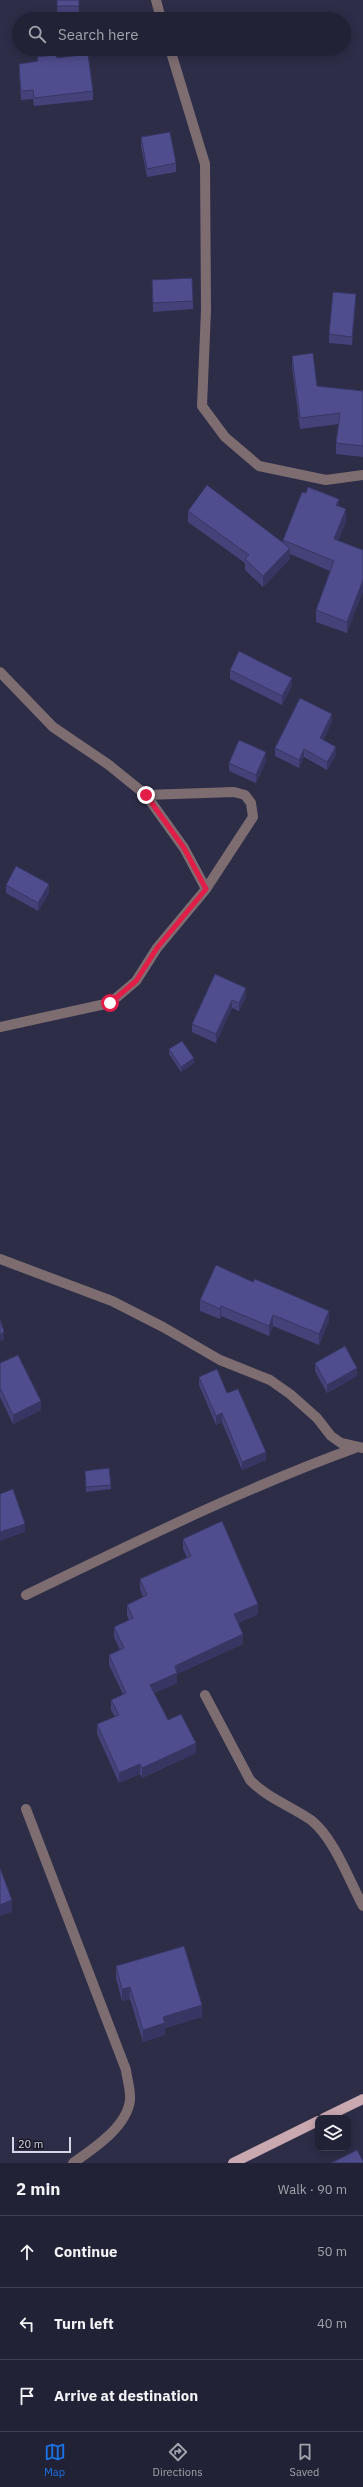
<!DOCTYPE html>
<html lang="en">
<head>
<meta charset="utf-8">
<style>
  body { margin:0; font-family:"IBM Plex Sans",sans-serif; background:#2e2f42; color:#f1f3f6 }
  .controls { position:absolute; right:12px; bottom:12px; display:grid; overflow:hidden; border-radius:8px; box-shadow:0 2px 10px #0003 }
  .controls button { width:36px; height:36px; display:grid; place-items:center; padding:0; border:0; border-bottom:1px solid #3f3f51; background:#222236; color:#f1f3f6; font:20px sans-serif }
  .scale { position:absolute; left:12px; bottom:10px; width:59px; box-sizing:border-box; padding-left:4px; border:2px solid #d5d6e7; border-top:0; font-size:11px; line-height:14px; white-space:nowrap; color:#d5d6e7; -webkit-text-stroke:3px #171723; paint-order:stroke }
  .stop { position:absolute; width:12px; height:12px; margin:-9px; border:3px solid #e11d48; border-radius:50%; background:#fff }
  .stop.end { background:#e11d48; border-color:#fff; box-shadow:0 1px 4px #0008 }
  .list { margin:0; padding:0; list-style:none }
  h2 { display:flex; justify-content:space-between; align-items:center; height:52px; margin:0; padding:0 16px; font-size:17px }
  h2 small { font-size:13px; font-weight:400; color:#a2a4ad }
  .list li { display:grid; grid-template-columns:26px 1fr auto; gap:12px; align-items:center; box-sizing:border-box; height:72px; padding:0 16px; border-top:1px solid #3f3f51 }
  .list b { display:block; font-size:15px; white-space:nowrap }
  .list em { font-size:13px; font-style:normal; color:#a2a4ad }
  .icon { flex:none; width:22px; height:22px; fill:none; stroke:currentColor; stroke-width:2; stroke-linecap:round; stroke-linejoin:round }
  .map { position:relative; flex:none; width:363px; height:2163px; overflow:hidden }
  .search { position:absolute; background:#222236; box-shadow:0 2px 10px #0003; left:12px; right:12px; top:12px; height:44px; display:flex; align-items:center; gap:10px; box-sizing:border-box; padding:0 14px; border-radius:22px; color:#a2a4ad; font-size:15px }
  .sheet { height:268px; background:#222236 }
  nav { display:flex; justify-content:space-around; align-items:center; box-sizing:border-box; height:56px; border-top:1px solid #3f3f51; background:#222236; font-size:11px; color:#a2a4ad }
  nav a { display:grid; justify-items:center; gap:2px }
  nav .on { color:#1a73e8 }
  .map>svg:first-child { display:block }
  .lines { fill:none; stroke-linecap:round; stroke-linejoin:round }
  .minor { stroke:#7d6d71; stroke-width:10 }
  .major { stroke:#caa8b0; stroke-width:10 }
  .wall { fill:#444279 }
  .shaded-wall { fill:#373663 }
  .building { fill:#4f4d8d; stroke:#373663 }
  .route { stroke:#e11d48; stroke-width:5 }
</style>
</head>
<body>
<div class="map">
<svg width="363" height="2163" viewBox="0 0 363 2163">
  <rect width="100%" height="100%" fill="#2d2d48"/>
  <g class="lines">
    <path class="minor" d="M 156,0 L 161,19
      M 170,49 L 205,164 L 206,310 L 202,406 L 225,437 L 259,466 L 326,480 L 363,475
      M 0,672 L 53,727 L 109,765 L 146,795 L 184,848 L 206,889
      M 0,1027 L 110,1003 L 136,981 L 157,948 L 206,889 L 253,817 L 251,803 L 245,795 L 234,792 L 146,795
      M 0,1259 L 112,1301 L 163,1327 L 220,1360 L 270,1380 L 290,1394 L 317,1418 L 331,1436 L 341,1443 L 363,1448
      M 26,1595 C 134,1543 242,1489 355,1448
      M 205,1695 L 250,1780 C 267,1798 291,1806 311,1820 C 334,1838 349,1880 363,1906
      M 26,1809 L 126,2070 C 127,2079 131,2091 130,2100 C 127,2127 93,2149 73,2163"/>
    <path class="major" d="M 324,2118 L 363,2099
      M 233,2163 L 318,2121"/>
  </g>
  <path class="wall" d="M 57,0 L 79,0 L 79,14 L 57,15 Z
    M 37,57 L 57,58 L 93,91 L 93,100 L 34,106 L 33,99 L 21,100 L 19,73 L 19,64 L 37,61 Z
    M 141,137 L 176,163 L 176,172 L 147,177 L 141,146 Z
    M 152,280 L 193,301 L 193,309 L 153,312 Z
    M 356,302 L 352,345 L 329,343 L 329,334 Z
    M 292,356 L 317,386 L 363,391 L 363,457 L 336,454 L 336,443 L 339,424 L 300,429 L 292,367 Z
    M 339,506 L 346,521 L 338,541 L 363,550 L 347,633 L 316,622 L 316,610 L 330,571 L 290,554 L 290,559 L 263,587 L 245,570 L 245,563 L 188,522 L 188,511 L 283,542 L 283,540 Z
    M 230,670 L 292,686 L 282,705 L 230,679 Z
    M 332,722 L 323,740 L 336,755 L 327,770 L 304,757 L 299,768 L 275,756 L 275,748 Z
    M 266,761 L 256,783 L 229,771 L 229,763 Z
    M 6,885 L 49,893 L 38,911 L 6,893 Z
    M 215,974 L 246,997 L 239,1011 L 232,1008 L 216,1043 L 192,1032 L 192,1024 Z
    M 169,1049 L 194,1063 L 181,1072 L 169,1054 Z
    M 200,1300 L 329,1321 L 319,1345 L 273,1326 L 269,1336 L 221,1316 L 220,1319 L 200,1311 Z
    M 0,1363 L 41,1410 L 13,1424 L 0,1397 Z
    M 315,1363 L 357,1376 L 327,1393 L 315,1371 Z
    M 199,1377 L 227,1393 L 266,1460 L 242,1470 L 222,1422 L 216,1425 L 199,1385 Z
    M 85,1471 L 111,1485 L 111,1489 L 86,1492 Z
    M 183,1539 L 258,1614 L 238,1623 L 243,1644 L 177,1674 L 177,1683 L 154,1693 L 168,1720 L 196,1753 L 142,1778 L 140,1774 L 119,1783 L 97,1734 L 97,1724 L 115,1717 L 111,1710 L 111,1700 L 123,1694 L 109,1665 L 109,1655 L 120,1650 L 114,1637 L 114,1627 L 129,1620 L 127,1615 L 127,1605 L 143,1597 L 140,1589 L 140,1579 L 187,1558 L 183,1549 Z
    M 116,1966 L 202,2017 L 165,2028 L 165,2035 L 143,2042 L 130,1999 L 122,2001 L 116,1978 Z"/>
  <path class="shaded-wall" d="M 356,294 L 356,302 L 352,345 L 352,337 Z
    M 339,499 L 339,511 L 336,505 Z
    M 346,509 L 346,521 L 334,551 L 334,539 Z
    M 290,548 L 290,559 L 263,587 L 263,576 Z
    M 363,580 L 363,592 L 347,633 L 347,622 Z
    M 292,678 L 292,686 L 282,705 L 282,696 Z
    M 332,714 L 332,722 L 320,747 L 320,738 Z
    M 336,747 L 336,755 L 327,770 L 327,762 Z
    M 304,749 L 304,757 L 299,768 L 299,760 Z
    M 266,752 L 266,761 L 256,783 L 256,775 Z
    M 49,884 L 49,893 L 38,911 L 38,903 Z
    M 246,988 L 246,997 L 239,1011 L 239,1003 Z
    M 232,1000 L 232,1008 L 216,1043 L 216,1034 Z
    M 194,1058 L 194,1063 L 181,1072 L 181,1067 Z
    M 221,1306 L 221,1316 L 220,1319 L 220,1309 Z
    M 329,1311 L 329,1321 L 319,1345 L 319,1334 Z
    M 273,1315 L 273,1326 L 269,1336 L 269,1326 Z
    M 4,1332 L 4,1340 L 0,1341 L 0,1334 Z
    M 357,1368 L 357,1376 L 327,1393 L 327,1385 Z
    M 41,1401 L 41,1410 L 13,1424 L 13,1415 Z
    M 222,1413 L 222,1422 L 216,1425 L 216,1416 Z
    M 266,1452 L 266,1460 L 242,1470 L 242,1462 Z
    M 25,1524 L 25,1532 L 0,1541 L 0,1532 Z
    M 258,1604 L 258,1614 L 234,1624 L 234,1614 Z
    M 243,1634 L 243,1644 L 177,1674 L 177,1683 L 150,1695 L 150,1685 L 177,1665 Z
    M 196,1743 L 196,1753 L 142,1778 L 142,1768 Z
    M 140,1764 L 140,1774 L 119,1783 L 119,1773 Z
    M 12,1900 L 12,1912 L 0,1916 L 0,1905 Z
    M 130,1987 L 130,1999 L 122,2001 L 122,1989 Z
    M 202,2005 L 202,2017 L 165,2028 L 165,2035 L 143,2042 L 143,2030 L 163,2017 Z"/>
  <path class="building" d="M 57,0 L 79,0 L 79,6 L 57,6 Z
    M 88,54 L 93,91 L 34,98 L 33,90 L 21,91 L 19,64 L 38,61 L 37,57 L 56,55 L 57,58 Z
    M 170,132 L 176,163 L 147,169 L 141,137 Z
    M 192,278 L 193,301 L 153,303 L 152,280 Z
    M 333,292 L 356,294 L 352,337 L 329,334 Z
    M 313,353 L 317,386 L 363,391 L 363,446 L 336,443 L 340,413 L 300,418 L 292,356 Z
    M 207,485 L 290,548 L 263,576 L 245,559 L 249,555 L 188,511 Z
    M 308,487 L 339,499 L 336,505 L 346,509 L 334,539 L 363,550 L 363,580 L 347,622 L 316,610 L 334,561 L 283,540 L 302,492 L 306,493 Z
    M 239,651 L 292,678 L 282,696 L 230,670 Z
    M 300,698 L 332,714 L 320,738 L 336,747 L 327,762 L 304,749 L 299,760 L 275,748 Z
    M 239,740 L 266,752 L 256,775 L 229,763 Z
    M 16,866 L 49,884 L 38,903 L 6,885 Z
    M 215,974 L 246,988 L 239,1003 L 232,1000 L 216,1034 L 192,1024 Z
    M 182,1041 L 194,1058 L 181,1067 L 169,1049 Z
    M 216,1265 L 253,1282 L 255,1279 L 329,1311 L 319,1334 L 273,1315 L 269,1326 L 221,1306 L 220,1309 L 200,1300 Z
    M 0,1319 L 4,1332 L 0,1334 Z
    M 345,1346 L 357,1368 L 327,1385 L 315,1363 Z
    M 18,1355 L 41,1401 L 13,1415 L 0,1388 L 0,1363 Z
    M 217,1369 L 227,1393 L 238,1389 L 266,1452 L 242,1462 L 222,1413 L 216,1416 L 199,1377 Z
    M 109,1468 L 111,1485 L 86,1487 L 85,1471 Z
    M 13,1489 L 25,1524 L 0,1532 L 0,1494 Z
    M 222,1521 L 258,1604 L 234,1614 L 243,1634 L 177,1665 L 175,1666 L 177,1673 L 150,1685 L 168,1720 L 181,1714 L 196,1743 L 142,1768 L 140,1764 L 119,1773 L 97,1724 L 119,1715 L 111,1700 L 126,1693 L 109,1655 L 124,1648 L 114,1627 L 133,1618 L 127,1605 L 147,1595 L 140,1579 L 191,1556 L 183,1539 Z
    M 0,1868 L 12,1900 L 0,1905 Z
    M 184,1946 L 202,2005 L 163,2017 L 165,2023 L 143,2030 L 130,1987 L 122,1989 L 116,1966 Z
    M 357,2150 L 363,2161 L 363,2163 L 331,2163 Z"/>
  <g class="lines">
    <path class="route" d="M 110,1003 L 136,981 L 157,948 L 206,889 L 184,848 L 146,795"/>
  </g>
</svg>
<div class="controls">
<button><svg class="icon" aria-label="layers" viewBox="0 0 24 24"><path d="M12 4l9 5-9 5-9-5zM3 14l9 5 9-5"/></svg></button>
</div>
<div class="scale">20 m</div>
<div class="stop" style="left:110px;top:1003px"></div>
<div class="stop end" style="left:146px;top:795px"></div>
<div class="search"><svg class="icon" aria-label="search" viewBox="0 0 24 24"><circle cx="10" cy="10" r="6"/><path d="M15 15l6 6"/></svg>Search here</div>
</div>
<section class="sheet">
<h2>2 min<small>Walk · 90 m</small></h2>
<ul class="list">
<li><svg class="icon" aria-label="ahead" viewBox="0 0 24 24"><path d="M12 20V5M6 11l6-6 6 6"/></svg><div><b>Continue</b></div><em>50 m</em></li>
<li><svg class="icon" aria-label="left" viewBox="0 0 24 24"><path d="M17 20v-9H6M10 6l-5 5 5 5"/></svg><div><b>Turn left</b></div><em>40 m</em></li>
<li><svg class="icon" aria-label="arrive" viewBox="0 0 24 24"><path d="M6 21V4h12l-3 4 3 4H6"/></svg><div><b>Arrive at destination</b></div></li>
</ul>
</section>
<nav>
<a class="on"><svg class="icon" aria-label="map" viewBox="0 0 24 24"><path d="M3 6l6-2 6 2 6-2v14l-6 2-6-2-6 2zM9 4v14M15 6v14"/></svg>Map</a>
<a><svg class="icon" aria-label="directions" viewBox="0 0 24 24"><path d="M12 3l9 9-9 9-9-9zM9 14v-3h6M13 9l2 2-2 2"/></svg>Directions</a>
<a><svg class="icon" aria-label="saved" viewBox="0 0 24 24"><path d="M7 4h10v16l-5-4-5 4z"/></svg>Saved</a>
</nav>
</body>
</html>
